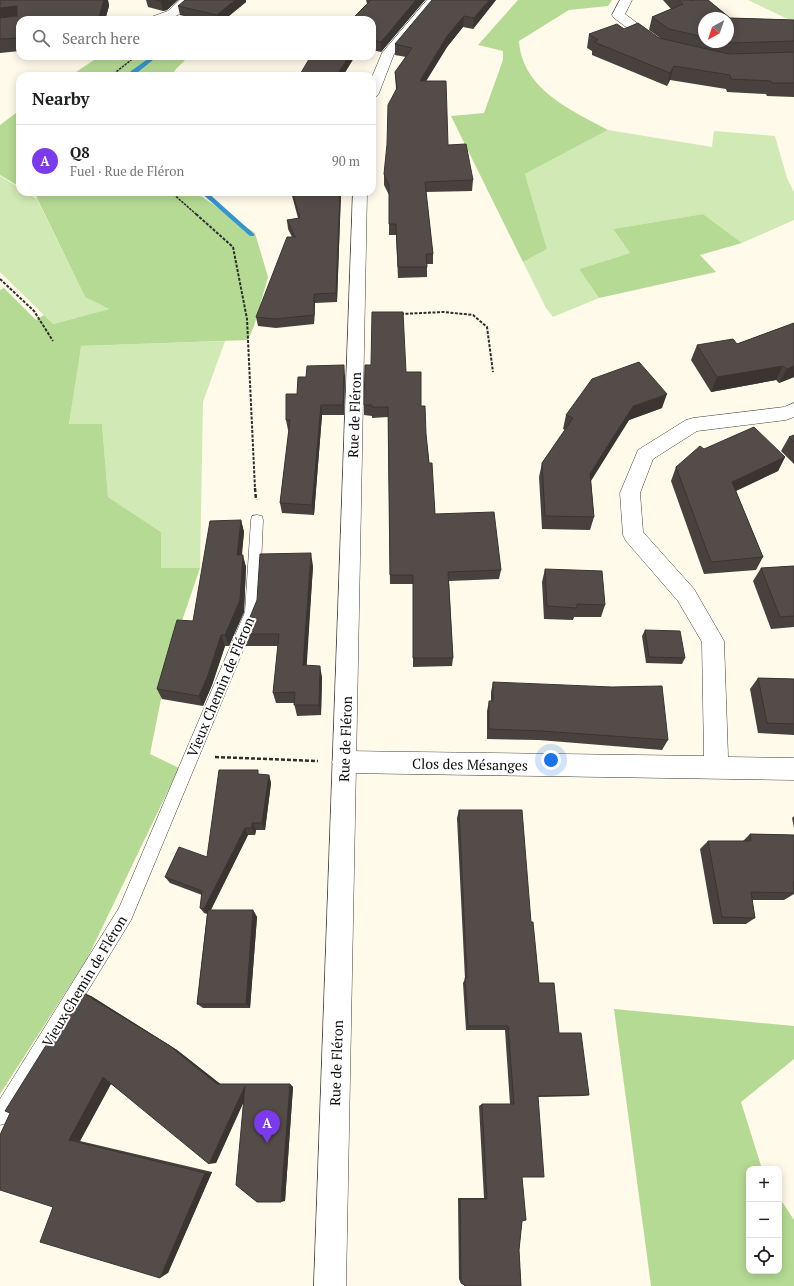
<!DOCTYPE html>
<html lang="en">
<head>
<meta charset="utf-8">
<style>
  body { margin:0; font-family:"PT Serif",serif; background:#f6f6f6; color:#202124 }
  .controls { position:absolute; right:12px; bottom:12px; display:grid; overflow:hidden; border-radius:8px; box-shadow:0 2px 10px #0003 }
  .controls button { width:36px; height:36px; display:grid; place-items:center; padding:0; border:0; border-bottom:1px solid #e0e0e0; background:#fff; color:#202124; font:20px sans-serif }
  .compass { position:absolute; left:698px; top:12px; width:36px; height:36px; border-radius:50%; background:#fff; box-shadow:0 2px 10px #0003; rotate:220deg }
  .you { position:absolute; left:551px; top:760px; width:14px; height:14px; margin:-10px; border:3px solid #fff; border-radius:50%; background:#1a73e8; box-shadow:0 0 0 6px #1a73e833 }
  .badge { display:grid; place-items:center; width:26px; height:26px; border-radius:50%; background:#7c3aed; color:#fff; font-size:13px; font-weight:700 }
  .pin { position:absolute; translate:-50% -33px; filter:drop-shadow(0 1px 2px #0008) }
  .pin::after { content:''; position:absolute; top:21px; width:14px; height:12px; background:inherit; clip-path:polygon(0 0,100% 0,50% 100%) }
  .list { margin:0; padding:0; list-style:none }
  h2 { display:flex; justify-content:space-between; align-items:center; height:52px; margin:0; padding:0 16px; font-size:17px }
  h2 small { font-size:13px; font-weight:400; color:#757577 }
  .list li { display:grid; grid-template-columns:26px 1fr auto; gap:12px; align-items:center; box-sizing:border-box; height:72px; padding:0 16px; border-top:1px solid #e0e0e0 }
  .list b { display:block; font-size:15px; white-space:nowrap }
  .list p { margin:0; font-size:13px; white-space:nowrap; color:#757577 }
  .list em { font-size:13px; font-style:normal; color:#757577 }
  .icon { flex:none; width:22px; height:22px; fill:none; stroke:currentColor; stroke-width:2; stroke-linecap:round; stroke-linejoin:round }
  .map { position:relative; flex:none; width:794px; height:1286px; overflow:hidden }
  .search { position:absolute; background:#fff; box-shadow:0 2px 10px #0003; left:16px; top:16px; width:360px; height:44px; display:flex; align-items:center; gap:10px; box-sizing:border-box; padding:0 14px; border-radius:12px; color:#757577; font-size:15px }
  .panel { position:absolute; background:#fff; box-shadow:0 2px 10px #0003; left:16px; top:72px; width:360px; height:124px; border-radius:12px }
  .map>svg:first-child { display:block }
  .green { fill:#d1e9b4 }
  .forest { fill:#b5da93 }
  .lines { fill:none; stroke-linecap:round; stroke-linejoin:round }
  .stream { fill:#3595ce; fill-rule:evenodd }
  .service-casing { stroke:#3f3f3f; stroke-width:1 }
  .minor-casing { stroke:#3f3f3f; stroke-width:1 }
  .tertiary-casing { stroke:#3f3f3f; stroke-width:1 }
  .path-far2 { stroke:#2e2e2e; stroke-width:1.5; stroke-dasharray:2.5 1; stroke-linecap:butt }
  .path-far1 { stroke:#2e2e2e; stroke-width:2; stroke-dasharray:3 1.5; stroke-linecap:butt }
  .path { stroke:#2e2e2e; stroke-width:2.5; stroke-dasharray:4 2; stroke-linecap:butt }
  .service { fill:#fff; fill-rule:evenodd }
  .minor { fill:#fff; fill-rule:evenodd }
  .tertiary { fill:#fff; fill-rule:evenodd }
  .wall { fill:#48413e; fill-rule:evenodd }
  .shaded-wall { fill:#3b3532 }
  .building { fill:#544c48; stroke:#3b3532 }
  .labels { text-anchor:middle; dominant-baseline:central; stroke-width:4; stroke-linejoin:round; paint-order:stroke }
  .street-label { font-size:14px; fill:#0c0c0c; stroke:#fff }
</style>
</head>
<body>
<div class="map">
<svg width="794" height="1286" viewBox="0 0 794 1286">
  <rect width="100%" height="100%" fill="#fffaea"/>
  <path class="green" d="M 748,0 L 794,0 L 794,22 Z
    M 608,130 L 712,147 L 714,131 L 775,136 L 787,178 L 794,192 L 794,220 L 742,243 L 703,214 L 613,229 L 630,253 L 579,269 L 599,298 L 553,317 L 546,308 L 523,262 L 547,249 L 525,174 Z
    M 0,176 L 20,188 L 20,192 L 26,192 L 37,199 L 85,297 L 109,309 L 53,324 L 0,272 Z
    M 225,341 L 203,402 L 200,568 L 161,568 L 161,532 L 108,497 L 102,424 L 69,425 L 80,346 Z"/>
  <path class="forest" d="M 518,0 L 612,0 L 608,6 L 569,10 L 519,41 C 522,89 571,110 608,130 L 525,174 L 547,249 L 523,262 L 451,116 L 484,113 L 503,60 L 503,51 L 478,45 Z
    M 100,56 L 189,56 L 176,69 L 171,76 L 70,76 Z
    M 20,110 L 20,187 L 0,175 L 0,125 Z
    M 28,192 L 195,192 L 255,233 L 268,277 L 254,326 L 248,340 L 81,346 L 69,424 L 102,424 L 108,497 L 161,532 L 161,568 L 200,568 L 169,659 L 150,754 L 179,768 L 87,959 L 0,1094 L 0,290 L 4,288 L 36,320 L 44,315 L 53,324 L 109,309 L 85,297 L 36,196 Z
    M 703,214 L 742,243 L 700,255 L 716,272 L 599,298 L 579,269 L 630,253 L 613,229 Z
    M 614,1009 L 794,1026 L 794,1059 L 741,1102 L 762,1169 L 749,1169 L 749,1271 L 779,1271 L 779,1197 L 794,1220 L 794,1286 L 651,1286 Z"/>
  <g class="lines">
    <path class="stream" d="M 152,56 L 158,56 L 133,76 L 127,76 L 131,71 Z
      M 200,192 L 207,192 L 254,234 L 254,236 L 250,236 Z"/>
    <defs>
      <path id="service" d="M 257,515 L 262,516 L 263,520 L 259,612 L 131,920 L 7,1123 L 0,1125 L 0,1099 L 119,908 L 245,612 L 251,520 L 252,516 Z"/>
      <path id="minor" d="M 180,0 L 193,0 C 181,18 169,20 149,20 L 151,17 L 168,11 Z
        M 794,403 L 794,417 L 786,420 L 697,431 L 653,459 L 640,493 L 643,532 L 694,589 L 724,641 L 728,757 L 794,758 L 794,780 L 344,773 L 336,770 L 332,762 L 336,754 L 344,751 L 704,756 L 702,642 L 678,601 L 626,541 L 623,535 L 620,493 L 638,450 L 686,420 L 693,418 L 784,407 Z"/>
      <path id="tertiary" d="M 427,0 L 439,0 L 394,54 L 379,93 L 377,96 L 372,97 L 372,77 L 382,53 Z
        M 620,0 L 632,0 L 625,14 L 661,41 L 663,44 L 661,47 L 653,47 L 614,18 L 612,15 Z
        M 353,192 L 367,192 L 346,1286 L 314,1286 Z"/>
    </defs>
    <use href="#service" class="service-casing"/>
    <use href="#minor" class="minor-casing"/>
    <use href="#tertiary" class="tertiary-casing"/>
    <path class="path-far2" d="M 111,76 L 136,56
      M 171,192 L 197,215"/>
    <path class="path-far1" d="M 196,214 L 233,247 L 247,319 L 255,489
      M 0,279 L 34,311 L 53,341
      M 401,314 L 444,312 L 473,315 L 487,327 L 493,372"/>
    <path class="path" d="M 255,488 L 256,500
      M 215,757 L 318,761"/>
    <use href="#service" class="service"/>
    <use href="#minor" class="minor"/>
    <use href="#tertiary" class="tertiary"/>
  </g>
  <path class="wall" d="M 0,0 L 108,0 L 109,6 L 105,20 L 20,20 L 20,51 L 0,53 Z
    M 146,0 L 178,0 L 167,10 L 163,11 L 148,7 Z
    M 366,0 L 425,0 L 381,52 L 372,50 L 372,20 L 367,4 Z
    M 496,0 L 473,29 L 463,27 L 447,47 L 426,81 L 448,145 L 473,180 L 472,191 L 426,192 L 433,254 L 433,264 L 427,264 L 427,277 L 398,278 L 396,235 L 389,235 L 389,195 L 384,185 L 384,174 L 396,90 L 395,72 L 406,57 L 395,55 L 395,44 Z
    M 663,0 L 708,0 L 730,18 L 794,20 L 794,97 L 767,96 L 766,94 L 727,92 L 726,89 L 670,80 L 667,86 L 592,55 L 592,51 L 587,48 L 589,34 L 624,29 L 660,38 L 649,30 L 652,17 L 671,9 ZM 704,18 L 728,42 L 704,42 Z
    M 246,2 L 224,20 L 199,20 L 180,15 L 178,6 Z
    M 291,192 L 341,192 L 337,302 L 315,303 L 314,324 L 276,328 L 258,326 L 256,317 L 292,237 L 288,229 L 287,220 L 298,218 Z
    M 794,323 L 794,377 L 779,383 L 776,380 L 711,392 L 691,360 L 697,345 L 737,344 Z
    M 406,372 L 421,406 L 426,434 L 435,514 L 501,570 L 499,579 L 449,581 L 453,658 L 452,666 L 413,667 L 413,584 L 390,584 L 388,417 L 372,418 L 372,416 L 364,415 L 364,405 Z
    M 345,376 L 344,415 L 322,415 L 314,515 L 282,513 L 280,503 L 289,430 L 288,430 L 286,420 L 297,394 Z
    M 662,408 L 629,420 L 591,481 L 594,517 L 590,530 L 542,529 L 539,477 L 542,463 L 565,430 L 563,429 L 566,415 Z
    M 794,435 L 794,464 L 781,451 L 789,437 Z
    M 704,449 L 785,457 L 778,471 L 736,491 L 763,557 L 756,570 L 704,574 L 671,481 L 676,467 Z
    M 241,520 L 244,532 L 242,555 L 246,567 L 244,612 L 229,646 L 225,646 L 212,685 L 203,706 L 162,699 L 157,689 L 193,621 Z
    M 313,566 L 306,665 L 322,677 L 321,715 L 297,716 L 294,703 L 276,703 L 273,693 L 278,646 L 246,646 L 243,634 Z
    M 794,566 L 794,627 L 771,629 L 753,581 L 761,568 Z
    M 545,569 L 605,605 L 601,617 L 574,617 L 573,620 L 544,619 L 542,582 Z
    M 645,630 L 685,658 L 682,664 L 646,663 L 642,636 Z
    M 758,678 L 794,679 L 794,735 L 758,733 L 750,689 Z
    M 493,682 L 668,740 L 662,750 L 539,740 L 487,739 L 487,711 L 489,701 L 491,701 L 491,692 Z
    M 260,775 L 269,775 L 271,783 L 265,830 L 256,830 L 255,835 L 248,835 L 211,910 L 253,910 L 257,917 L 250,1008 L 203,1008 L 197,1004 L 207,914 L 204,913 L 200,908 L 202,895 L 170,883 L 165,877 L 207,857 Z
    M 459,810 L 531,922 L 539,983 L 559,1033 L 589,1095 L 583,1096 L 538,1097 L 522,1177 L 522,1221 L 519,1250 L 521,1286 L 464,1286 L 464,1285 L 461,1283 L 459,1279 L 458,1198 L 484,1198 L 479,1106 L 482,1104 L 510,1104 L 505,1030 L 466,1030 L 463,983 L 465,979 L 457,818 Z
    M 794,816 L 794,828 L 792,818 Z
    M 750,834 L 794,835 L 794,894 L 784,900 L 752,900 L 755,918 L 746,924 L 713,924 L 700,849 L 708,841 L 743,841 Z
    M 91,996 L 177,1050 L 220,1084 L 290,1084 L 293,1087 L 285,1201 L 243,1103 L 216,1163 L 111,1084 L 80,1141 L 212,1172 L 168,1273 L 53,1207 Z"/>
  <path class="shaded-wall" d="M 104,0 L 108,0 L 109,6 L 105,20 L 98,20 Z
    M 165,0 L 178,0 L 167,10 L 163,11 L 161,1 Z
    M 235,0 L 246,0 L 246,2 L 224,20 L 218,20 L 217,15 Z
    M 416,0 L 425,0 L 381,52 L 381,42 Z
    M 489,0 L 496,0 L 473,29 L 474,18 Z
    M 17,6 L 21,19 L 0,21 L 0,8 Z
    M 464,16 L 463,27 L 447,47 L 420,91 L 420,81 L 447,36 Z
    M 349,56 L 354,56 L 354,58 L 343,76 L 336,76 Z
    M 674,66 L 670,80 L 667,86 L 670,73 Z
    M 340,192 L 341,192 L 337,302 L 336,293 Z
    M 314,294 L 315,303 L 314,324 Z
    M 344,365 L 345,376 L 344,415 L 343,405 Z
    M 783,366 L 776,380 L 711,392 L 717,377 Z
    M 794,366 L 794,377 L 779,383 L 787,369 Z
    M 667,394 L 662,408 L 629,420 L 586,488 L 590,474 L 633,406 Z
    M 321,405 L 322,415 L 314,515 L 312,505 Z
    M 785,457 L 778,471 L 725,496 L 732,482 Z
    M 241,520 L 244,532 L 240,567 L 237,555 Z
    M 311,553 L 313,566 L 306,677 L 303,665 Z
    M 243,555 L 246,567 L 244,612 L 229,646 L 225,635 Z
    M 221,635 L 225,646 L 212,685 L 203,706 L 199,696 Z
    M 320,666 L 322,677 L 321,715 L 319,705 Z
    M 269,775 L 271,783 L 265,830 L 262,823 Z
    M 252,823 L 256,830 L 255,835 L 252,828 Z
    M 245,828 L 248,835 L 208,915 L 204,909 Z
    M 253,910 L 257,917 L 250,1008 L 246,1004 Z
    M 80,991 L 91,996 L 177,1050 L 223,1086 L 217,1084 Z
    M 103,1077 L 113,1080 L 80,1141 L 69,1140 Z
    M 290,1084 L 293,1087 L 285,1201 L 281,1202 Z
    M 245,1086 L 250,1088 L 216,1163 L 209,1164 Z
    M 212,1172 L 168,1273 L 160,1278 L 205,1173 Z"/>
  <path class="building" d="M 0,0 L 104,0 L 98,20 L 20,20 L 20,38 L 0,39 L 0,18 L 17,16 L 17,6 L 0,8 Z
    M 155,0 L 165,0 L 161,1 Z
    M 185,0 L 235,0 L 217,15 L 178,6 Z
    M 371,0 L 416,0 L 381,42 L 372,40 L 372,20 L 351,20 Z
    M 432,0 L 489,0 L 474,18 L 464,16 L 447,36 L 420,81 L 446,81 L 448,145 L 466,144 L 473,180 L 425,182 L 433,254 L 426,254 L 427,267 L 398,267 L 396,224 L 389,224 L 389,185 L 384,174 L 387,144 L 388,105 L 397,88 L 395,72 L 412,48 L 395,44 Z
    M 679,0 L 691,0 L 691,1 L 693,0 L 708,0 L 730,18 L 794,20 L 794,41 L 729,43 L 725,42 L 728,42 L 728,18 L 704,18 L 704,37 L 669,29 L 652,17 L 683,4 Z
    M 638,23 L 659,38 L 729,54 L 794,52 L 794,83 L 772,83 L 771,81 L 731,79 L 730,75 L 674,66 L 670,73 L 594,42 L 598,40 L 589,34 L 617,24 L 624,29 Z
    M 311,56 L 349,56 L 336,76 L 299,76 Z
    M 292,192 L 340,192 L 336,293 L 314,294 L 314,315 L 275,319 L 256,317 L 287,237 L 295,237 L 287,220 L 300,218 Z
    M 372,312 L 403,312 L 406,372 L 421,372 L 421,406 L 425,406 L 426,434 L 429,463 L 432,463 L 435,514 L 494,512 L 501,570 L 448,572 L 453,658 L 413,658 L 413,575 L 390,575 L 388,407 L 372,407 L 372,405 L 364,405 L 365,365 L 371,365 Z
    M 794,323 L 794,366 L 787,369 L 783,366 L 717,377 L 697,345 L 733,339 L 737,344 Z
    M 639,362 L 667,394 L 633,406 L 590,474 L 594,517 L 545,516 L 542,463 L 573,418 L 566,415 L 592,379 Z
    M 344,365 L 343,405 L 321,405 L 312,505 L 280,503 L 290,420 L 286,420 L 286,394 L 297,394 L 298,377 L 306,377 L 307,366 Z
    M 754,427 L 785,457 L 732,482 L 763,557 L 711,562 L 676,467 L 700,446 L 704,449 Z
    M 794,435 L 794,442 L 789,437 Z
    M 241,520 L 237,555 L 243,555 L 240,600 L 225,635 L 221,635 L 208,675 L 199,696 L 157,689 L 177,620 L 193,621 L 210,521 Z
    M 311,553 L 303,665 L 320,666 L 319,705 L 294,705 L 295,692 L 273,693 L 279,634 L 243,634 L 257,600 L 260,554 Z
    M 794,566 L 794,616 L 780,617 L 761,568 Z
    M 545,569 L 602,571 L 605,605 L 577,604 L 577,608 L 547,606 Z
    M 645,630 L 680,631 L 685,658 L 649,657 Z
    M 758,678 L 794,679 L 794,724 L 767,723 Z
    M 493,682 L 612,687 L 662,686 L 668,740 L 542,731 L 489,729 L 489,701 L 493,701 Z
    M 219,770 L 258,770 L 258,774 L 269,775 L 262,823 L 252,823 L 252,828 L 245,828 L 204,909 L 200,908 L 202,891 L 165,877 L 179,847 L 207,857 Z
    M 459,810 L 522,810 L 531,922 L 533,922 L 539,983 L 554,983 L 559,1033 L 581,1033 L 589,1095 L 538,1096 L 544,1177 L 522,1177 L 526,1220 L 522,1221 L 519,1250 L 521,1286 L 466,1286 L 461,1283 L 460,1199 L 487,1199 L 482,1104 L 514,1104 L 508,1026 L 468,1026 L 465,978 L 467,978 Z
    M 750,834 L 794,835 L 794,882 L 793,882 L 794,889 L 794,893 L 751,892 L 755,918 L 722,917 L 708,841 L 751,841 Z
    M 208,910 L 253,910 L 246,1004 L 197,1004 Z
    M 80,991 L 170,1046 L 217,1084 L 290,1084 L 281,1202 L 257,1202 L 236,1185 L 245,1086 L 209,1164 L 103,1077 L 69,1140 L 205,1173 L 160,1278 L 40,1242 L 53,1207 L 0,1190 L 0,1135 L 10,1113 L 5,1111 Z"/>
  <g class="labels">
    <g class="street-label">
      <text transform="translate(354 415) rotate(-88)">Rue de Fléron</text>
      <text transform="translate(220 687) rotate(-67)">Vieux Chemin de Fléron</text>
      <text transform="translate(345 739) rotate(-88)">Rue de Fléron</text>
      <text transform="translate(470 764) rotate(1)">Clos des Mésanges</text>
      <text transform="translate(84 981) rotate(-59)">Vieux Chemin de Fléron</text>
      <text transform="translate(336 1063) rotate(-88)">Rue de Fléron</text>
    </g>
  </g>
</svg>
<div class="controls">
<button>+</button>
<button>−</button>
<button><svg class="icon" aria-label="locate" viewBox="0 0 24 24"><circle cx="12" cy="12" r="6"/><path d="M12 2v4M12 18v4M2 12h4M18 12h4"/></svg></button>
</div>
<svg class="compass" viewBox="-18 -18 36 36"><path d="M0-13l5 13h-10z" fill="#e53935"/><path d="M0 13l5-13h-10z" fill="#757577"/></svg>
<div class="you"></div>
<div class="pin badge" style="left:267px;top:1143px">A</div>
<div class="search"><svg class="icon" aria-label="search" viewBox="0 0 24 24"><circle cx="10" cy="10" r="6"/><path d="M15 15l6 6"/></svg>Search here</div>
<section class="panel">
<h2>Nearby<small></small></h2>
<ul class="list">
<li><span class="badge">A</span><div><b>Q8</b><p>Fuel · Rue de Fléron</p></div><em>90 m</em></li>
</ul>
</section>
</div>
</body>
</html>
